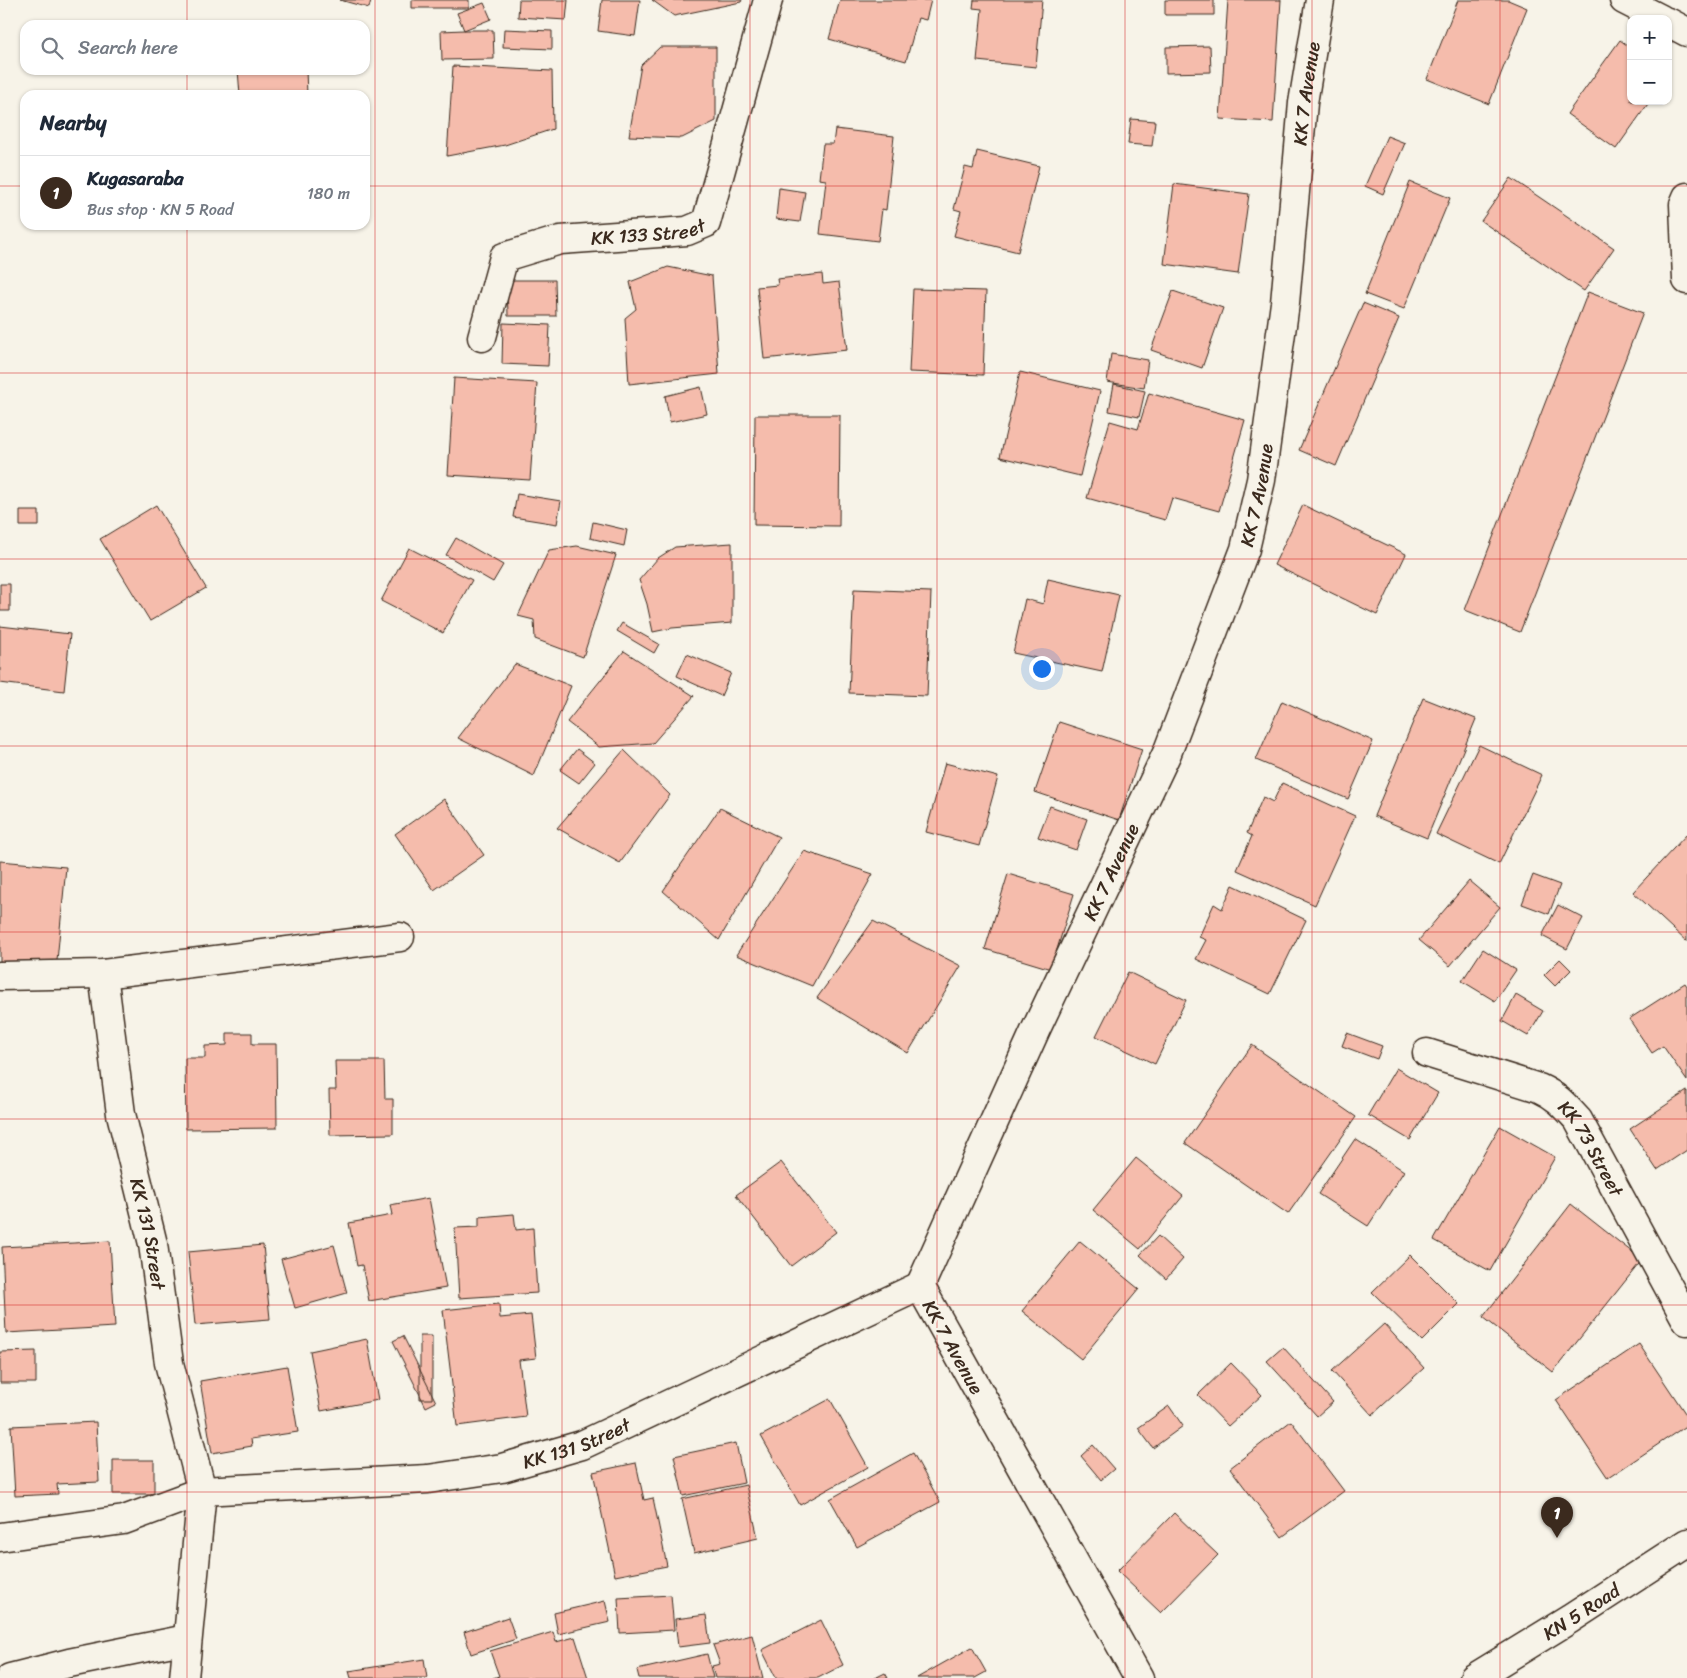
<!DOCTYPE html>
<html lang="en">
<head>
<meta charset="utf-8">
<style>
  body { margin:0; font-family:Sriracha,sans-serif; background:#f2f2f3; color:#1f2937 }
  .controls { position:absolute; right:15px; top:15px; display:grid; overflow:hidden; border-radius:10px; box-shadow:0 1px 4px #0004 }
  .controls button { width:45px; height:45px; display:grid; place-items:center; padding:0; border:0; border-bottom:1px solid #e0e1e3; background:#fff; color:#1f2937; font:25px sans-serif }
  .you { position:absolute; left:1041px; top:668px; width:18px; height:18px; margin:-12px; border:4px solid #fff; border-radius:50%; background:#1a73e8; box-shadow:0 0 0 8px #1a73e833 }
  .badge { display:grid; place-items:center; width:32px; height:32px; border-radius:50%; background:#3b2a1e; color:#fff; font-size:16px; font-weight:700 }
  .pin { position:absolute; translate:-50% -41px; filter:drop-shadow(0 1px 2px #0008) }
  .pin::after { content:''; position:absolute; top:26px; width:18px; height:15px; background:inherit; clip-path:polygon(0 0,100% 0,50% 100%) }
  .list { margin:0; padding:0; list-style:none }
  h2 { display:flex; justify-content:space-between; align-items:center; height:65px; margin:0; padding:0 20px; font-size:21px }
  h2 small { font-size:16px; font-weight:400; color:#747a83 }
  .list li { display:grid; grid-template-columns:32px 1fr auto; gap:15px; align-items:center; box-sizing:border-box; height:75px; padding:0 20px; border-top:1px solid #e0e1e3 }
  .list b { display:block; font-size:19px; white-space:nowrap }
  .list p { margin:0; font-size:16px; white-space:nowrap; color:#747a83 }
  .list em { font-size:16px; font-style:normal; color:#747a83 }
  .icon { flex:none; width:28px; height:28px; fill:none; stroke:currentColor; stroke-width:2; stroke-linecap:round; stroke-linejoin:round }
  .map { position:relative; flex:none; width:1687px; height:1678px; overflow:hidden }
  .search { position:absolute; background:#fff; box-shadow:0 1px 4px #0004; left:20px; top:20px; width:350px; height:55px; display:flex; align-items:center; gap:12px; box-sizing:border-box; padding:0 18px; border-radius:15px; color:#747a83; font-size:19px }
  .panel { position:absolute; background:#fff; box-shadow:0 1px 4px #0004; left:20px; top:90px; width:350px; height:140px; border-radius:15px }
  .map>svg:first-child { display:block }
  .building { fill:#f5bcac; stroke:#3b2a1e }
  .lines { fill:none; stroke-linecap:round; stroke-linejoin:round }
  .minor-casing { stroke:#3b2a1e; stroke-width:31 }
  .major-casing { stroke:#3b2a1e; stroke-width:31 }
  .minor { stroke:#f7f3e8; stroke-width:28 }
  .major { stroke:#f7f3e8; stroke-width:28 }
  .grid { fill:none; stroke:#d62828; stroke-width:1; stroke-opacity:0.55 }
  .labels { text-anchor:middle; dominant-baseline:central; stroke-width:5; stroke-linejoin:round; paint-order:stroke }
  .street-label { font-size:19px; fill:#3b2a1e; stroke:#f7f3e8 }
</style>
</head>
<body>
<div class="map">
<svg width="1687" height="1678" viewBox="0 0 1687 1678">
  <rect width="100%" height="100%" fill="#f7f3e8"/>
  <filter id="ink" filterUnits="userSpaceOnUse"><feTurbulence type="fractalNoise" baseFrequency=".02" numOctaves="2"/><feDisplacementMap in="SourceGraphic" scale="10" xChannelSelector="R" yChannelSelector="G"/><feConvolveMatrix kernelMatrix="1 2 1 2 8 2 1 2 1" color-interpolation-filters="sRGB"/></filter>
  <g filter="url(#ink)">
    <path class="building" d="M 340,0 L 371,0 L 369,8 Z
      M 412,0 L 469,0 L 469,8 L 412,8 Z
      M 519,0 L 568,0 L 566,20 L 518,17 Z
      M 602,0 L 640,0 L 635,36 L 598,31 Z
      M 652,0 L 742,0 L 741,2 L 674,16 Z
      M 840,0 L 931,0 L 926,20 L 918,18 L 906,61 L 829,39 Z
      M 974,0 L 1042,0 L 1036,67 L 977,61 L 982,9 L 973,8 Z
      M 1165,0 L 1214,0 L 1214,15 L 1165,15 Z
      M 1228,0 L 1281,0 L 1273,122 L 1220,119 Z
      M 1458,0 L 1508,0 L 1527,8 L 1489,104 L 1427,79 Z
      M 484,3 L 491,19 L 464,30 L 457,13 Z
      M 504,29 L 552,31 L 552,49 L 503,47 Z
      M 464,30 L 493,30 L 494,59 L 442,60 L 441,31 Z
      M 1620,40 L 1631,48 L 1631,101 L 1650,101 L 1616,149 L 1567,114 Z
      M 1210,46 L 1211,72 L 1166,73 L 1166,47 Z
      M 660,47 L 716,47 L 716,121 L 682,138 L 629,136 L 641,65 Z
      M 453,66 L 552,71 L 553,129 L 505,145 L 447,156 Z
      M 238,70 L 306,70 L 307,95 L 240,95 Z
      M 1131,119 L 1155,121 L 1152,146 L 1128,144 Z
      M 835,129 L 894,136 L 886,210 L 882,209 L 878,241 L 820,234 L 826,180 L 819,179 L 823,144 L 833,144 Z
      M 1387,136 L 1405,143 L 1383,194 L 1365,186 Z
      M 977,151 L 1039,166 L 1018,252 L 954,236 L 961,211 L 954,209 L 965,167 L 973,169 Z
      M 1511,178 L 1614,248 L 1584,291 L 1481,221 Z
      M 1410,182 L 1450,198 L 1404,309 L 1365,294 Z
      M 1174,184 L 1249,194 L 1238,274 L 1164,264 Z
      M 779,188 L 805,192 L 800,222 L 776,219 Z
      M 668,267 L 712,276 L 719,374 L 629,384 L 625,318 L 636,309 L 630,282 Z
      M 822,274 L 823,284 L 839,282 L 847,350 L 764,359 L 757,287 L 778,285 L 777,279 Z
      M 507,280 L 555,280 L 556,316 L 508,316 Z
      M 913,289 L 986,291 L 983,375 L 909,372 Z
      M 1173,291 L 1223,308 L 1202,368 L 1151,350 Z
      M 1588,292 L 1643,313 L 1520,632 L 1465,610 Z
      M 1363,303 L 1399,318 L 1336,466 L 1299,450 Z
      M 503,323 L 550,325 L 548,366 L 502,364 Z
      M 1111,354 L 1148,360 L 1144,388 L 1107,382 Z
      M 1020,372 L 1100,391 L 1080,476 L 1000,457 Z
      M 454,378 L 537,383 L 530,480 L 448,475 Z
      M 1114,384 L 1145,391 L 1139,417 L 1109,411 Z
      M 701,387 L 707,414 L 670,422 L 665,396 Z
      M 1149,393 L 1245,420 L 1219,511 L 1172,498 L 1165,520 L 1087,498 L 1110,421 L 1138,429 Z
      M 755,415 L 840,415 L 839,526 L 754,525 Z
      M 517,494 L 561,501 L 557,524 L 513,517 Z
      M 156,505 L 206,588 L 150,621 L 100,539 Z
      M 1303,505 L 1406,554 L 1377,615 L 1274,565 Z
      M 20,511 L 39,511 L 39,526 L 20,526 Z
      M 593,522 L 627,530 L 624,546 L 590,538 Z
      M 456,538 L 503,565 L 493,582 L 446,555 Z
      M 732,543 L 732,623 L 672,628 L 653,632 L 647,604 L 639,580 L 658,558 L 675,547 Z
      M 577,546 L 616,555 L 583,657 L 535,639 L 534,620 L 518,616 L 549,550 Z
      M 409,548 L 472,580 L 443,633 L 381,601 Z
      M 1048,579 L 1119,595 L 1102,672 L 1013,653 L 1025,599 L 1043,604 Z
      M 0,584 L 10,584 L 10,611 L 0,611 Z
      M 854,589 L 931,592 L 927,696 L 849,693 Z
      M 622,623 L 659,644 L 654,653 L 617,631 Z
      M 0,626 L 70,634 L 64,691 L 0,683 Z
      M 624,651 L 694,696 L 653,743 L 599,747 L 567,722 Z
      M 687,654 L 731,673 L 721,696 L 677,676 Z
      M 515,664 L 571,686 L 534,776 L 458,738 Z
      M 1423,698 L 1476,719 L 1427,838 L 1374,816 Z
      M 1282,701 L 1373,741 L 1348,799 L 1256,760 Z
      M 1059,722 L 1142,749 L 1119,820 L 1035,792 Z
      M 1479,745 L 1542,775 L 1499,864 L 1436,834 Z
      M 577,749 L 595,763 L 579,783 L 560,770 Z
      M 624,750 L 670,795 L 620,863 L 557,828 Z
      M 945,763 L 998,777 L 979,846 L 926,832 Z
      M 1282,783 L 1355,816 L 1315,905 L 1237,870 L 1252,836 L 1247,833 L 1263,797 L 1273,802 Z
      M 444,799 L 484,855 L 434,890 L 395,834 Z
      M 1050,806 L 1087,819 L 1076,850 L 1038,837 Z
      M 720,808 L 779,837 L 719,940 L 663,891 Z
      M 1687,834 L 1687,942 L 1633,892 Z
      M 804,851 L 873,874 L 812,986 L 736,955 Z
      M 0,861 L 66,867 L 56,971 L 0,966 Z
      M 1008,874 L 1074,894 L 1051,969 L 985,949 Z
      M 1533,875 L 1560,885 L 1549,914 L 1522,904 Z
      M 1469,881 L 1500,907 L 1450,966 L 1419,940 Z
      M 1233,885 L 1306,920 L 1270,994 L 1196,959 L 1206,940 L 1199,937 L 1214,904 L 1222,909 Z
      M 1558,905 L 1583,918 L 1567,949 L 1542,936 Z
      M 873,921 L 961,966 L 908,1053 L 817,998 Z
      M 1483,949 L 1516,970 L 1495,1001 L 1462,981 Z
      M 1560,959 L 1571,970 L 1555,986 L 1544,975 Z
      M 1128,972 L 1186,1000 L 1155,1064 L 1096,1036 Z
      M 1685,983 L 1687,986 L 1687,1081 L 1663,1046 L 1652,1053 L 1629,1019 Z
      M 1516,995 L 1543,1011 L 1528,1036 L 1502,1021 Z
      M 227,1033 L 252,1033 L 252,1044 L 276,1044 L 277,1128 L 186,1129 L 185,1058 L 205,1058 L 205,1046 L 227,1045 Z
      M 1347,1033 L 1382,1046 L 1377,1059 L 1342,1046 Z
      M 1252,1045 L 1356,1117 L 1288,1214 L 1185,1143 Z
      M 335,1061 L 384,1061 L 385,1099 L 393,1099 L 393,1134 L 330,1135 L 329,1090 L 336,1090 Z
      M 1396,1068 L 1438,1093 L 1410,1140 L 1368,1115 Z
      M 1687,1091 L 1687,1150 L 1657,1170 L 1630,1129 Z
      M 1500,1126 L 1555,1157 L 1490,1271 L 1434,1240 Z
      M 1355,1139 L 1404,1171 L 1368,1226 L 1318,1194 Z
      M 1136,1158 L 1183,1196 L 1140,1249 L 1093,1210 Z
      M 781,1162 L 836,1232 L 791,1266 L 736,1195 Z
      M 429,1198 L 446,1288 L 369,1301 L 362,1265 L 357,1266 L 349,1223 L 392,1215 L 390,1205 Z
      M 1571,1204 L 1642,1260 L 1553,1372 L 1483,1317 Z
      M 514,1214 L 516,1230 L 533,1228 L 537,1293 L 459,1298 L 455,1228 L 479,1227 L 479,1217 Z
      M 1158,1236 L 1183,1259 L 1166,1279 L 1140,1255 Z
      M 110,1241 L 115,1327 L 6,1333 L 2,1247 Z
      M 1080,1241 L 1139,1289 L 1081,1359 L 1022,1311 Z
      M 263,1245 L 270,1319 L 195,1325 L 188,1252 Z
      M 334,1245 L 347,1293 L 295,1308 L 281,1259 Z
      M 1410,1255 L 1459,1304 L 1422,1341 L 1372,1292 Z
      M 499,1304 L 500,1318 L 531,1315 L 536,1358 L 519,1360 L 526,1417 L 457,1426 L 443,1310 Z
      M 1384,1324 L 1424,1368 L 1372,1415 L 1332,1371 Z
      M 403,1336 L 436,1402 L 426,1407 L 393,1341 Z
      M 420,1336 L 432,1336 L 432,1399 L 420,1399 Z
      M 367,1339 L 378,1400 L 321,1411 L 310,1351 Z
      M 1639,1344 L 1687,1416 L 1687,1425 L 1608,1478 L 1556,1400 Z
      M 1283,1347 L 1333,1402 L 1317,1416 L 1267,1361 Z
      M 36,1351 L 36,1383 L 0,1383 L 0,1352 Z
      M 1231,1363 L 1262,1395 L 1228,1426 L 1198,1395 Z
      M 287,1366 L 298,1432 L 251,1439 L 252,1446 L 212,1453 L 200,1381 Z
      M 830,1399 L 868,1467 L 800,1505 L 761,1436 Z
      M 1169,1406 L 1183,1426 L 1153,1448 L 1138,1428 Z
      M 1291,1421 L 1344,1491 L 1282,1537 L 1230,1468 Z
      M 96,1422 L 99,1482 L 57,1484 L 58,1494 L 15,1496 L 11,1426 Z
      M 736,1443 L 744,1483 L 683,1496 L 674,1456 Z
      M 1093,1445 L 1114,1469 L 1101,1480 L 1081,1456 Z
      M 913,1453 L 940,1502 L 857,1547 L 830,1499 Z
      M 113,1460 L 154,1460 L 154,1494 L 113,1494 Z
      M 636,1463 L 644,1500 L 653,1498 L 667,1566 L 615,1576 L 593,1472 Z
      M 746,1485 L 758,1538 L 694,1553 L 682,1499 Z
      M 1174,1513 L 1218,1555 L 1161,1613 L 1117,1571 Z
      M 671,1595 L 674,1630 L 620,1633 L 618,1598 Z
      M 605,1601 L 610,1622 L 558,1634 L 554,1613 Z
      M 706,1615 L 710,1643 L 678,1647 L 675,1619 Z
      M 508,1617 L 516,1639 L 471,1654 L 464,1632 Z
      M 821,1620 L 843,1665 L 818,1678 L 776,1678 L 762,1650 Z
      M 553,1632 L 556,1642 L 575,1637 L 588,1678 L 493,1678 L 499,1676 L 490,1651 Z
      M 752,1635 L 763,1678 L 715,1678 L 712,1666 L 720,1664 L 713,1645 Z
      M 972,1647 L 986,1672 L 975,1678 L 917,1678 Z
      M 707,1654 L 713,1678 L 639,1678 L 637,1670 Z
      M 424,1659 L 427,1678 L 351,1678 L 349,1671 Z
      M 885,1673 L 888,1678 L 875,1678 Z"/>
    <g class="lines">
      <defs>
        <g id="minor">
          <path d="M 1624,0 L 1661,19"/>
          <path d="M 1668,22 L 1687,32"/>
          <path d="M 1687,197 L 1684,204 L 1687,280"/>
          <path id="s1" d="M 482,337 L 504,257 L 560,240 L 687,231 L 706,223 L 768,0"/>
          <path id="s2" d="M 103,974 L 121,1114 L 153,1244 L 169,1363 L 202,1491 L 184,1678"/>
          <path d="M 0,976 L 103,974 L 400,937"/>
          <path id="s3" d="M 1427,1053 L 1539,1088 C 1557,1096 1565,1106 1578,1120 L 1687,1321"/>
          <path id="s4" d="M 0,1537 L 124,1520 L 202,1491 L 428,1479 L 502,1468 L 582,1445 L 920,1286"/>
          <path d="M 10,1678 L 69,1663 L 187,1639"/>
          <path id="s5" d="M 1139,1678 L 920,1286 L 1036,1029 L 1167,753 L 1245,549 L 1261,480 L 1285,303 L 1303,103 L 1320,0"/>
        </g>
        <g id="major">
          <path id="s6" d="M 1474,1678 L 1570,1619 L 1687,1543"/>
        </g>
      </defs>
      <use href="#minor" class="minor-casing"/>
      <use href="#major" class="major-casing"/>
      <use href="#minor" class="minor"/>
      <use href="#major" class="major"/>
    </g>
  </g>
  <path class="grid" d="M 187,0 L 187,25M 375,0 L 375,1678M 562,0 L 562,1678M 750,0 L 750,1678M 937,0 L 937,1678M 1125,0 L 1125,1678M 1312,0 L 1312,1678M 1500,0 L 1500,1678M 187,70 L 187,95M 0,186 L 25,186M 365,186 L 1687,186M 187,225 L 187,1678M 0,373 L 1687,373M 0,559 L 1687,559M 0,746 L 1687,746M 0,932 L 1687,932M 0,1119 L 1687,1119M 0,1305 L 1687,1305M 0,1492 L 1687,1492"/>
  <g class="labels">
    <g class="street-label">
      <text stroke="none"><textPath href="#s5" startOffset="1715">KK 7 Avenue</textPath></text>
      <text stroke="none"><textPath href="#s1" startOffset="230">KK 133 Street</textPath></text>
      <text stroke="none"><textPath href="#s5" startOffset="1310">KK 7 Avenue</textPath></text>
      <text stroke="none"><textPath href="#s5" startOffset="905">KK 7 Avenue</textPath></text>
      <text stroke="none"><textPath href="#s3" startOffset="199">KK 73 Street</textPath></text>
      <text stroke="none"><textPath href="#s2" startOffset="264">KK 131 Street</textPath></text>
      <text transform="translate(953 1347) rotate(61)">KK 7 Avenue</text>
      <text stroke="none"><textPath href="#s4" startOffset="588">KK 131 Street</textPath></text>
      <text stroke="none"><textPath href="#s6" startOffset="126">KN 5 Road</textPath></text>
    </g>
  </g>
</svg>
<div class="controls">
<button>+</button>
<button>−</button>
</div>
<div class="you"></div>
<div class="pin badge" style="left:1557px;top:1538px">1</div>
<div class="search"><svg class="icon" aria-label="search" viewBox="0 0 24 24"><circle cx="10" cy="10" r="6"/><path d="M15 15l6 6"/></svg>Search here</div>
<section class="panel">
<h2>Nearby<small></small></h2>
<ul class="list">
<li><span class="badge">1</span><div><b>Kugasaraba</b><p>Bus stop · KN 5 Road</p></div><em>180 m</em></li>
</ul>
</section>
</div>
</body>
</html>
